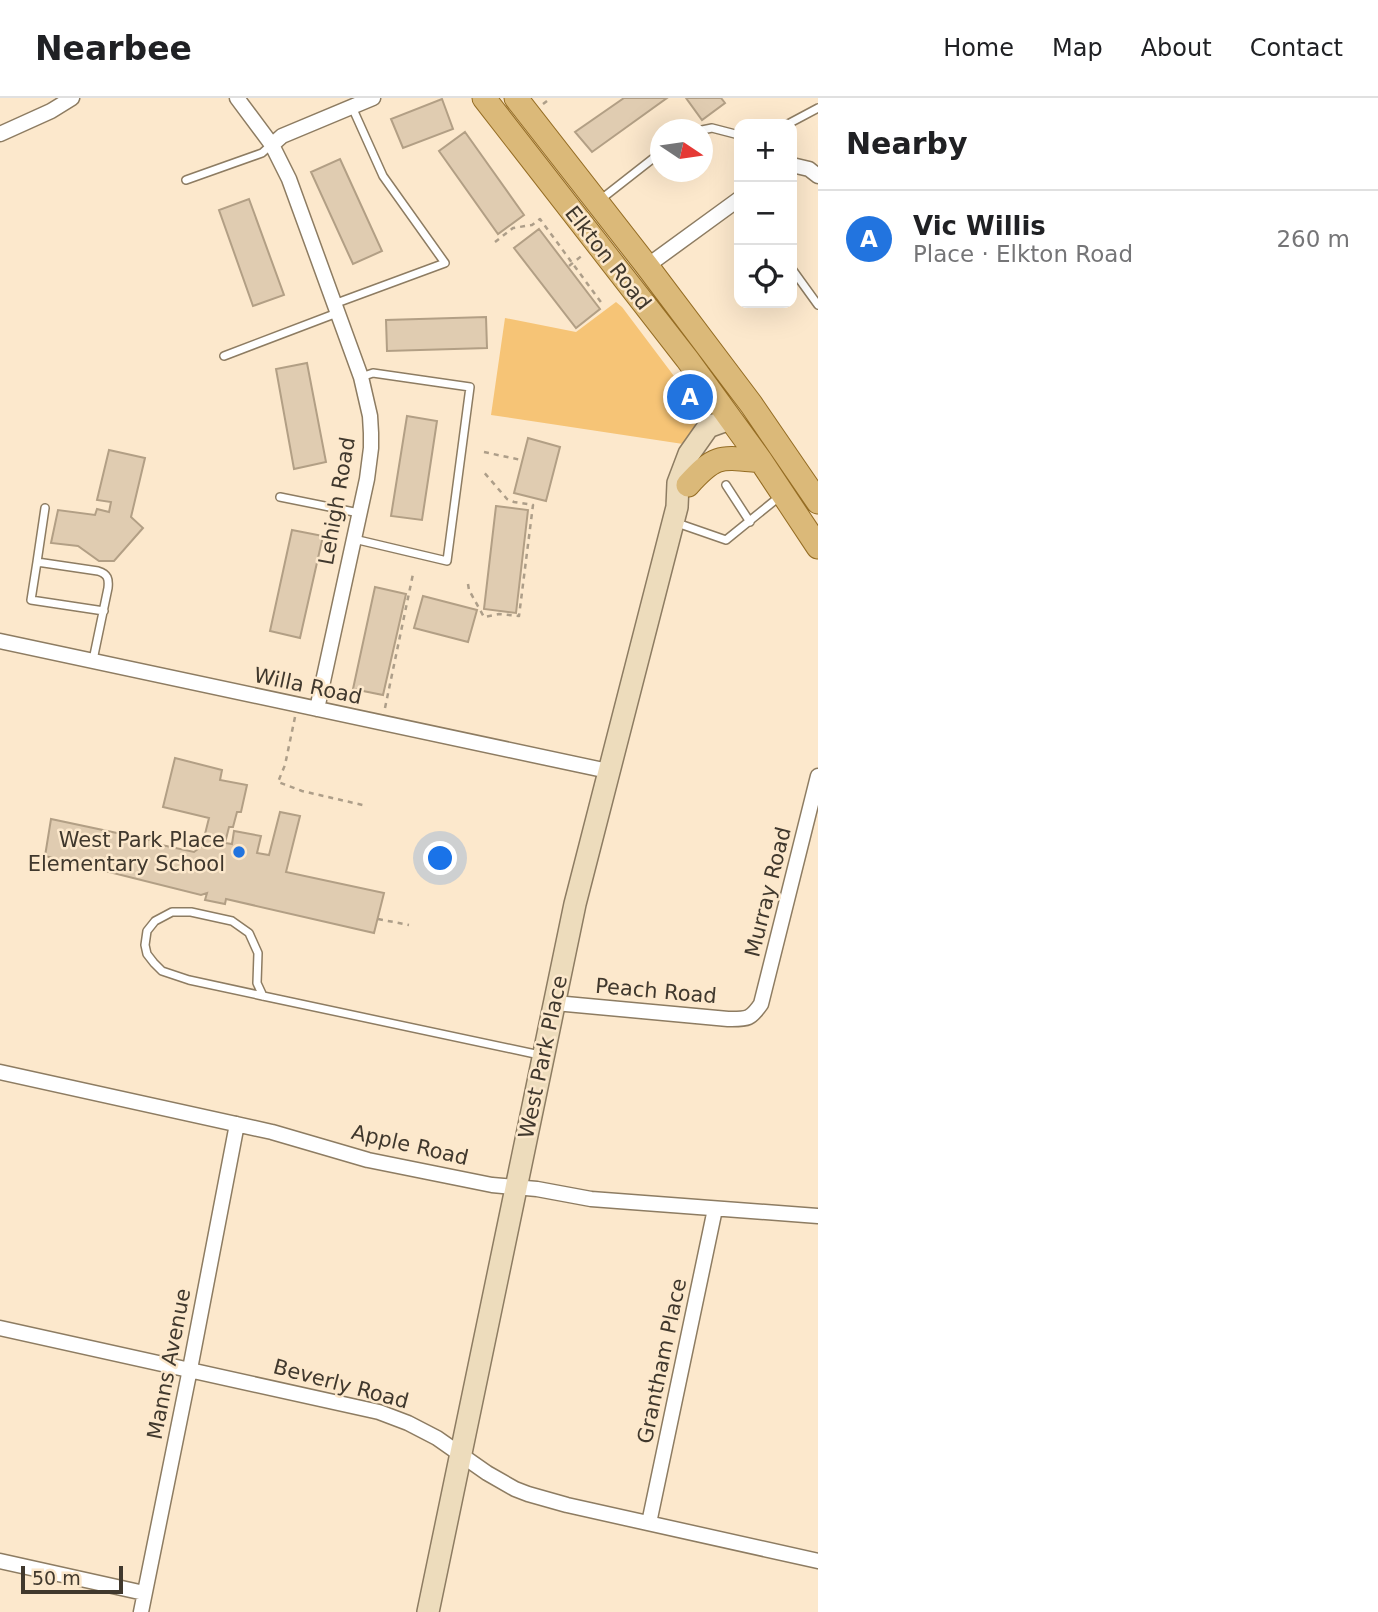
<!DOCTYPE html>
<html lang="en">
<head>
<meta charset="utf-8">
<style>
  body { margin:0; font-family:"DejaVu Sans",sans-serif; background:#f6f6f6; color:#202124 }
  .controls { position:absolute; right:21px; top:21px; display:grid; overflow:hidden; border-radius:14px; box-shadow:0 7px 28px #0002 }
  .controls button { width:63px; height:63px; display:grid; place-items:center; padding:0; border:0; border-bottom:2px solid #e0e0e0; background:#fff; color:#202124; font:35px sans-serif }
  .compass { position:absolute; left:650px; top:21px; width:63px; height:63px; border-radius:50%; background:#fff; box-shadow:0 7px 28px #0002; rotate:103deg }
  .scale { position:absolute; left:21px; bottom:18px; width:102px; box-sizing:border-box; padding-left:7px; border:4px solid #40382d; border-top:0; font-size:19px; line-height:24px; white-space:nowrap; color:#40382d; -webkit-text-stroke:5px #fce8cc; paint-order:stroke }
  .you { position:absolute; left:441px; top:761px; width:24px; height:24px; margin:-18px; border:5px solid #fff; border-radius:50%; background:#1a73e8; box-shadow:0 0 0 10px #1a73e833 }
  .badge { display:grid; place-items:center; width:46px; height:46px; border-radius:50%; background:#2274df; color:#fff; font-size:23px; font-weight:700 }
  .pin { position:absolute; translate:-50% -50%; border:4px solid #fff; box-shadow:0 2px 7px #0006 }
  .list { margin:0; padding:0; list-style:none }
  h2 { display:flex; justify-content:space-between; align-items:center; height:91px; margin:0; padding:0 28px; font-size:30px }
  h2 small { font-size:23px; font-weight:400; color:#757577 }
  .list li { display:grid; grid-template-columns:46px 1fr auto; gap:21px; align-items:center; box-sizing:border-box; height:98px; padding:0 28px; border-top:2px solid #e0e0e0 }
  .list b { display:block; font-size:26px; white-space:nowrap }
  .list p { margin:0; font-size:23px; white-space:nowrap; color:#757577 }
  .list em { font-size:23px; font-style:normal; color:#757577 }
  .icon { flex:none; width:38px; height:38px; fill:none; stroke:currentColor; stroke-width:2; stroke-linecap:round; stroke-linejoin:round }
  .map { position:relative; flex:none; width:818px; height:1514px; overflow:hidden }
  header { display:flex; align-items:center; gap:42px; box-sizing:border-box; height:98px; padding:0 35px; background:#fff; border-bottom:2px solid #e0e0e0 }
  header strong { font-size:33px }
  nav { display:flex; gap:38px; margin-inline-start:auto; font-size:24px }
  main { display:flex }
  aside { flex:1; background:#fff }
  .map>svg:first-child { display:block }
  .green { fill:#f6c476 }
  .building { fill:#e0ccb1; stroke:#b29f85; stroke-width:2 }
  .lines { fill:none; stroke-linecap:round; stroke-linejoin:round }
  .lane-casing { stroke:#8d7c62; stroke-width:10 }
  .street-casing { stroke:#8d7c62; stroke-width:17 }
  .secondary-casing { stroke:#8d7c62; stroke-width:24 }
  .primary-casing { stroke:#956d24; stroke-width:25 }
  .path { stroke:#ad9e89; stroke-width:2.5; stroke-dasharray:5 5; stroke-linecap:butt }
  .lane { stroke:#fff; stroke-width:7 }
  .street { stroke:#fff; stroke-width:14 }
  .secondary { stroke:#eddcbc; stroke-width:21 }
  .primary { stroke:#dbb979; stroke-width:23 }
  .poi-dot { fill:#2274df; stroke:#fce8cc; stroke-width:2.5 }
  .labels { text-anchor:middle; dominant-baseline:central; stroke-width:5; stroke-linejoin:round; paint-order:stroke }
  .street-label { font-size:21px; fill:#40382d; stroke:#fce8cc }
  .poi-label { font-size:21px; fill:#40382d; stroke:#fce8cc; text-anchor:end }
</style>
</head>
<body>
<header>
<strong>Nearbee</strong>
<nav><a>Home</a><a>Map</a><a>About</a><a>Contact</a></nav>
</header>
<main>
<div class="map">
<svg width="818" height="1514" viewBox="0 0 818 1514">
  <rect width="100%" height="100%" fill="#fce8cc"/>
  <path class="green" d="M 616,204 L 622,209 L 695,306 C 699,325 694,332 683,346 L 491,317 L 505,220 L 576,234 Z"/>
  <path class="building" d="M 624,0 L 667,0 L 592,54 L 575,34 Z
    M 686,0 L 721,0 L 725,5 L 702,22 Z
    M 442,1 L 453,31 L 403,50 L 391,21 Z
    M 465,34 L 524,117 L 498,136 L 439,53 Z
    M 340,61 L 382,153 L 353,166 L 311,74 Z
    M 249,101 L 284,197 L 253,208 L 219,112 Z
    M 539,131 L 600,211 L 576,230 L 514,150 Z
    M 486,219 L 487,250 L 387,253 L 386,222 Z
    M 307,265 L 326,364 L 294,371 L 276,271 Z
    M 407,318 L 437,323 L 422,422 L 391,418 Z
    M 528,340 L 560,349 L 546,403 L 514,395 Z
    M 109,352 L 145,360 L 131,419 L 143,430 L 114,463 L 99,463 L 78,448 L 51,445 L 58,412 L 95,417 L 97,411 L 109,414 L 111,404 L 97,402 Z
    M 496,408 L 528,412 L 516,515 L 484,511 Z
    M 292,432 L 323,438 L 300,540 L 270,533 Z
    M 375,489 L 406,496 L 383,597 L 353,591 Z
    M 423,498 L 477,512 L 468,544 L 414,530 Z
    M 175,660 L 222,672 L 220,682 L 247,687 L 241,714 L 237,714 L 233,729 L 229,729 L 225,745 L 232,746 L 234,733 L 261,738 L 257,755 L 269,757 L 280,714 L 300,718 L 286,774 L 384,795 L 374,835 L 226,801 L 225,806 L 205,802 L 207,795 L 201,797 L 45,758 L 51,721 L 150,742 L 157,746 L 194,754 L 202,748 L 209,720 L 163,709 Z"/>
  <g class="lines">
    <defs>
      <path id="lane" d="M 788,26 L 818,10
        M 702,32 L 712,30 L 739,37
        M 186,82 L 262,55 L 271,47
        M 600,102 L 660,55
        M 792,171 L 818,207
        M 334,206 L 445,165 L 383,78 L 352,9
        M 224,258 L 337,215
        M 726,387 L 750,424
        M 280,399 L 359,415
        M 45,410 L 37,464 L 98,473 C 108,476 109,481 108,490 L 93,562
        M 677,425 L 726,442 L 779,399
        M 354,441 L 447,463 L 470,289 L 373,275 L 361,279
        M 37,464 L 31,502 L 104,513
        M 263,898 L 257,885 L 258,855 L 249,835 L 232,823 L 191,814 L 172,814 L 155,823 L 147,833 L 145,847 L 147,856 L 154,865 L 162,873 L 189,882 L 263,898 L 540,957"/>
      <path id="street" d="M 237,0 L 272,47 L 289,81 L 361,279 L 370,318 L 371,335 L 371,350 L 367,381 L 317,611
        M 0,36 L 51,13 L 72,0
        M 272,47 L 282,38 L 373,0
        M 792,67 L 809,71 L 818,78
        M 647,168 L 739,101
        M 0,543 L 608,673
        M 555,905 L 728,921 C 747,921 750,922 761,906 L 818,678
        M 0,974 L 272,1034 L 368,1062 L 492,1087 L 537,1091 L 591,1101 L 818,1118
        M 0,1230 L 379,1314 L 408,1325 L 437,1340 L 487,1375 L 515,1391 L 528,1396 L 567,1407 L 818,1463
        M 649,1425 L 715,1111
        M 0,1463 L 144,1495
        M 141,1514 L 190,1271 L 237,1026"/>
      <path id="secondary" d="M 428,1514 L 575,806 L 677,409 L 678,385 L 689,356 L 708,329 L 730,321"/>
      <path id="primary" d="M 484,0 L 687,261 L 761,363 L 818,449
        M 516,0 L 647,168 L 751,306 L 818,404
        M 688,387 C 716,356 720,359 761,363"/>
    </defs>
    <use href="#lane" class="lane-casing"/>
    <use href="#street" class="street-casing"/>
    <use href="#secondary" class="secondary-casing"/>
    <use href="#primary" class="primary-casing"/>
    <path class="path" d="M 543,6 L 551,0
      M 495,144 L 513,130 L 532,127 L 540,121 L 603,207
      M 569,168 L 584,156
      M 484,354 L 521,362
      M 468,486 L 469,492 L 484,519 L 499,516 L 519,518 L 533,407 L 514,404 L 507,401 L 482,372
      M 385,610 L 413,476
      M 295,619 L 285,667 L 278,684 L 302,693 L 367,708
      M 378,821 L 409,827"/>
    <use href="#lane" class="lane"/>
    <use href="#street" class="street"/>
    <use href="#secondary" class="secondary"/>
    <use href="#primary" class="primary"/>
  </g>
  <circle class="poi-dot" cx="239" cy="754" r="7"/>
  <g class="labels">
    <g class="street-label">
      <text transform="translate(608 160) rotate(52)">Elkton Road</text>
      <text transform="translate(337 403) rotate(-80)">Lehigh Road</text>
      <text transform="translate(308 588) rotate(12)">Willa Road</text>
      <text transform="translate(768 794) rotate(-76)">Murray Road</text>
      <text transform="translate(656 893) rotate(5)">Peach Road</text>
      <text transform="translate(543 959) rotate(-78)">West Park Place</text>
      <text transform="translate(410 1047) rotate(13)">Apple Road</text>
      <text transform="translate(662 1263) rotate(-78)">Grantham Place</text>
      <text transform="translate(169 1266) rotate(-79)">Manns Avenue</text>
      <text transform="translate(341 1286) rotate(15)">Beverly Road</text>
    </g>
    <g class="poi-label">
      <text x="225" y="742">West Park Place<tspan x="225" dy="24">Elementary School</tspan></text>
    </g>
  </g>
</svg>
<div class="controls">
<button>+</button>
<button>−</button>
<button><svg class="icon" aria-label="locate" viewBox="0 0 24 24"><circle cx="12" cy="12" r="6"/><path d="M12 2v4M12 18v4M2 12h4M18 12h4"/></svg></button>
</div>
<svg class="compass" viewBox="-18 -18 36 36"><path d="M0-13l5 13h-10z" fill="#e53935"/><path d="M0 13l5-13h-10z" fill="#757577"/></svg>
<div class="scale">50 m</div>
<div class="you"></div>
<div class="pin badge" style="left:690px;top:299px">A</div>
</div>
<aside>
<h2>Nearby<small></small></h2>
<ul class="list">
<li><span class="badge">A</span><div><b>Vic Willis</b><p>Place · Elkton Road</p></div><em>260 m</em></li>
</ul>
</aside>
</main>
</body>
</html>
